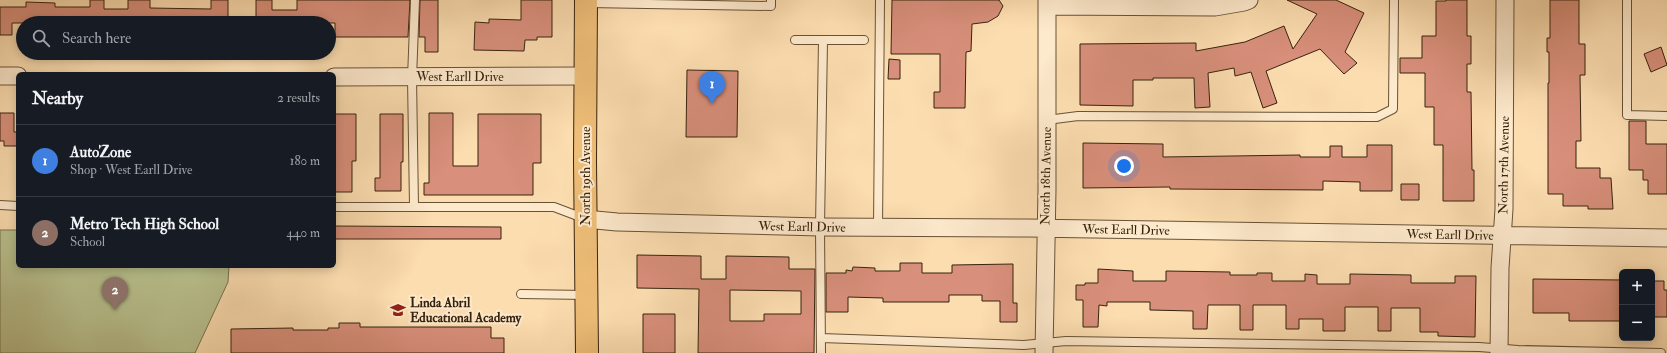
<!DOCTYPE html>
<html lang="en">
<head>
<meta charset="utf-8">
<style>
  body { margin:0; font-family:"IM FELL Double Pica",serif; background:#20242c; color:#f1f3f6 }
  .controls { position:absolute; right:12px; bottom:12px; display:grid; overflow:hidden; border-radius:6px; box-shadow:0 2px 10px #0003 }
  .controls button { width:36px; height:36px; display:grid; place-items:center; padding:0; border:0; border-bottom:1px solid #363941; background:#171b24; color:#f1f3f6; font:20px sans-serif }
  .you { position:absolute; left:1124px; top:166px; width:14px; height:14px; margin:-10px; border:3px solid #fff; border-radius:50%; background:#1a73e8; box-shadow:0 0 0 6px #1a73e833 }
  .badge { display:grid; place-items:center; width:26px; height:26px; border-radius:50%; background:#c59692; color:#fff; font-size:13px; font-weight:700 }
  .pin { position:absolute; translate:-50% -33px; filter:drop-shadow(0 1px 2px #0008) }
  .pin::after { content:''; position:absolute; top:21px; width:14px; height:12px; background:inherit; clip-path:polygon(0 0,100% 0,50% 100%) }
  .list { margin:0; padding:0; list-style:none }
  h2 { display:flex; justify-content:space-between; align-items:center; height:52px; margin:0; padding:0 16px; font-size:17px }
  h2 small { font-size:13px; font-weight:400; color:#9ea1a6 }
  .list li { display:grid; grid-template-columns:26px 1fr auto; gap:12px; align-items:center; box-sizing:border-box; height:72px; padding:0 16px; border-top:1px solid #363941 }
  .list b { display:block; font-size:15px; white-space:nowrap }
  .list p { margin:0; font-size:13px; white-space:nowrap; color:#9ea1a6 }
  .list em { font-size:13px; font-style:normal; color:#9ea1a6 }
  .icon { flex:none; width:22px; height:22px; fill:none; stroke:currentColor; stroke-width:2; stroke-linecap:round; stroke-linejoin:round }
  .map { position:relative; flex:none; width:1667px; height:353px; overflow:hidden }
  .search { position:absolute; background:#171b24; box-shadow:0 2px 10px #0003; left:16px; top:16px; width:320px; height:44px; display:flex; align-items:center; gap:10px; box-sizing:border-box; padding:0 14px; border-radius:22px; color:#9ea1a6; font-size:15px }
  .panel { position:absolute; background:#171b24; box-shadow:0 2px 10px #0003; left:16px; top:72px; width:320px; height:196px; border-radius:6px }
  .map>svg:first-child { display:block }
  .green { fill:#b9c28f; stroke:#78724e }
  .building { fill:#d88f7b; stroke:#37230d; fill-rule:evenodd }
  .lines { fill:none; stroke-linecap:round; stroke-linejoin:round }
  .lane-casing { stroke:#685236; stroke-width:10 }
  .street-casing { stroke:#685236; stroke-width:19 }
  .primary-casing { stroke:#37230d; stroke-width:24 }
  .lane { stroke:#fde9cc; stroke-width:8 }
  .street { stroke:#fde9cc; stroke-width:17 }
  .primary { stroke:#eebe78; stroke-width:22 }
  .labels { text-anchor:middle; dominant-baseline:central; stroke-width:4; stroke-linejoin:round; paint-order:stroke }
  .street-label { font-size:13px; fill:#37230d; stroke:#fde9cc }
  .poi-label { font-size:13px; font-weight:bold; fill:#37230d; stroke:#fde9cc; text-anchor:start }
</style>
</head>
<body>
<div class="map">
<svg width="1667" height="353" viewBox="0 0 1667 353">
  <rect width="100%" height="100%" fill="#fcddb0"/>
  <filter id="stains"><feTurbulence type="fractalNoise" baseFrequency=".005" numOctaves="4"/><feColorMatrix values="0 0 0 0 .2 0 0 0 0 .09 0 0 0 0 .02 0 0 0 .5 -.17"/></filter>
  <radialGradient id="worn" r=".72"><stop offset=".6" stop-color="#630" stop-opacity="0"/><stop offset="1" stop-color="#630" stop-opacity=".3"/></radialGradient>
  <path class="green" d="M 0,230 L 18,230 L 18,266 L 229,266 L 228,282 L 195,353 L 0,353 Z"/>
  <path class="building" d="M 90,0 L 104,0 L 104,9 L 128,9 L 128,0 L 150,0 L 150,8 L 211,9 L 211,0 L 228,0 L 228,23 L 12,23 L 12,35 L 0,35 L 0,7 L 26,7 L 26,2 L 55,3 L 55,7 L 90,7 Z
    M 256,0 L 272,0 L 272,10 L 297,10 L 297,0 L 410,0 L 408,37 L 335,37 L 335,23 L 256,23 Z
    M 420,0 L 438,0 L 438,52 L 425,52 L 425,37 L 419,37 Z
    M 521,0 L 552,0 L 552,37 L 537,37 L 537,40 L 525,40 L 524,51 L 474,50 L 475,22 L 489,23 L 489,19 L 521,20 Z
    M 892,0 L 999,0 L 1003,6 L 998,16 L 988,22 L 972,24 L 971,51 L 966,52 L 965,108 L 934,108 L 934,92 L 940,92 L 940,54 L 891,54 Z
    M 1287,0 L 1336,0 L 1364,13 L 1345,52 L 1357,63 L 1344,74 L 1320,49 L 1266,71 L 1277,103 L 1263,108 L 1251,72 L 1235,76 L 1234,68 L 1208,73 L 1210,107 L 1195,108 L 1194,78 L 1153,78 L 1153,80 L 1133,80 L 1133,106 L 1080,105 L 1080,44 L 1196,43 L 1196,51 L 1245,42 L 1284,26 L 1293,49 L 1317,14 Z
    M 1446,0 L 1467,0 L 1467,36 L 1471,36 L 1471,64 L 1467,64 L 1467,92 L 1471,92 L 1472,170 L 1474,170 L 1474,201 L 1443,201 L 1443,145 L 1434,145 L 1434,107 L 1425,107 L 1425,73 L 1400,73 L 1400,58 L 1422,58 L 1422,36 L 1436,36 L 1436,1 L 1446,1 Z
    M 1550,0 L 1579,0 L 1579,44 L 1585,44 L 1585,75 L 1580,75 L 1581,141 L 1576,141 L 1576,168 L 1600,168 L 1600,178 L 1611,178 L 1613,209 L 1588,209 L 1588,206 L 1563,206 L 1563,194 L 1548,194 L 1548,83 L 1549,83 L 1549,52 L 1547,52 L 1547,38 L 1550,38 Z
    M 1661,47 L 1667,65 L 1651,72 L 1644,54 Z
    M 889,59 L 900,60 L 900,79 L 888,79 Z
    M 687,70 L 738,71 L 737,137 L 686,137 Z
    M 0,113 L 14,113 L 14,132 L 18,132 L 18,146 L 4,146 L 4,141 L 0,141 Z
    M 429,113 L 453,113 L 453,166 L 478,166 L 478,114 L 541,114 L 541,163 L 533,163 L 533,195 L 424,195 L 424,183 L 429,183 Z
    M 334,114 L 356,114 L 356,161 L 352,161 L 352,192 L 334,192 Z
    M 380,114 L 403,114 L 403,162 L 401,162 L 401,191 L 375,191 L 375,178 L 380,178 Z
    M 1629,121 L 1646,121 L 1646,144 L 1667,144 L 1667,194 L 1648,194 L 1648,180 L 1643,180 L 1643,170 L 1629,170 Z
    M 1083,143 L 1163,144 L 1163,157 L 1300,155 L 1300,157 L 1330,157 L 1330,146 L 1342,146 L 1342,157 L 1367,157 L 1367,145 L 1392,145 L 1392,191 L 1360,191 L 1360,182 L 1323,181 L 1323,190 L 1170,189 L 1170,187 L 1083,188 Z
    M 1401,184 L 1419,184 L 1419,200 L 1401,200 Z
    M 334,226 L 501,227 L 501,239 L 334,239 Z
    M 637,255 L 701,256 L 701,279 L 726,279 L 726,256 L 789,257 L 789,269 L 815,269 L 814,353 L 698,353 L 699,289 L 637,288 ZM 730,290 L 801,291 L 801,314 L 764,314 L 764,321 L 730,321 Z
    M 900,263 L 922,263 L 922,273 L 952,273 L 952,265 L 1013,264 L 1013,303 L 1017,303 L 1017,322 L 1000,322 L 1000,301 L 982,301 L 982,295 L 949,295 L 949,302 L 883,302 L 883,298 L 848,297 L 848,312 L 826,312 L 826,273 L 846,273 L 846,270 L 852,271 L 853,267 L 875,268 L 875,271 L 900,271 Z
    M 1098,269 L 1133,271 L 1133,281 L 1166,281 L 1166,271 L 1230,272 L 1230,275 L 1257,275 L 1257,273 L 1272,273 L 1272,281 L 1305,281 L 1305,274 L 1317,275 L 1317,284 L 1350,284 L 1350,274 L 1411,275 L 1411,283 L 1455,283 L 1455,276 L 1476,276 L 1475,337 L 1438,336 L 1438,332 L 1420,332 L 1420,308 L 1391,308 L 1391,331 L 1378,331 L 1378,307 L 1345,307 L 1345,331 L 1323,331 L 1323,319 L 1299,319 L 1299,329 L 1286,329 L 1286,305 L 1253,305 L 1253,330 L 1240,330 L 1240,305 L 1208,305 L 1207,329 L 1193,329 L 1193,311 L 1150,310 L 1150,302 L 1107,302 L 1107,306 L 1099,305 L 1098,327 L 1083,327 L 1083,300 L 1076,300 L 1076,285 L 1085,285 L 1085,283 L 1098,283 Z
    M 1533,279 L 1622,280 L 1622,321 L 1569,321 L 1569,313 L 1533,313 Z
    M 1652,281 L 1664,281 L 1664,290 L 1667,290 L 1667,317 L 1652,317 Z
    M 643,314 L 675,314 L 675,353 L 643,353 Z
    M 339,323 L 360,323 L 360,327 L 491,327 L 491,338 L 504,338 L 504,353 L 231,353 L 231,329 L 293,328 L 293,330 L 328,330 L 328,328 L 339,328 Z"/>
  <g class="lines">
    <defs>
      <path id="lane" d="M 1627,0 L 1627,115 L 1667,116
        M 588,3 L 771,6 L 771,0
        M 795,40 L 864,40
        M 1047,120 L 1078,116 L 1377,117 L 1393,109 L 1394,0
        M 0,205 L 18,206
        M 334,207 L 554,207 L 583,218
        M 414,207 L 412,78 L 415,0
        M 878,228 L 880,0
        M 521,294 L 586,295
        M 821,338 L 1024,345 L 1066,341 L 1479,347 L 1518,350 L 1661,353
        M 821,353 L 820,227 L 823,40"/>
      <path id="street" d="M 1047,6 L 1215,7 L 1244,2 L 1249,0
        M 0,76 L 18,76
        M 334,77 L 586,76
        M 585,219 L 617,222 L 820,227 L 1028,228 L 1667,238
        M 1044,353 L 1047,189 L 1047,0
        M 1499,353 L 1500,268 L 1504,209 L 1505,0"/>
      <path id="primary" d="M 586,0 L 585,161 L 587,353"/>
    </defs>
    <use href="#lane" class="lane-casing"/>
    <use href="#street" class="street-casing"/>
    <use href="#primary" class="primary-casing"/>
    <use href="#lane" class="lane"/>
    <use href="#street" class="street"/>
    <use href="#primary" class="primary"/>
  </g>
  <defs>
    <symbol id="school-bare" viewBox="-9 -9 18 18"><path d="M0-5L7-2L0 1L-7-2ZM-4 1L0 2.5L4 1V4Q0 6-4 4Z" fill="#8f2418" stroke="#fde9cc" stroke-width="2.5" paint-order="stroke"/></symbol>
  </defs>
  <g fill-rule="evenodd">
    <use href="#school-bare" x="387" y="299" width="22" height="22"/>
  </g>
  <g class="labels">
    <g class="street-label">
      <text x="460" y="77">West Earll Drive</text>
      <text transform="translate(1504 165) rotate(-89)">North 17th Avenue</text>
      <text transform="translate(586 176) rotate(-90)">North 19th Avenue</text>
      <text transform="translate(1046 176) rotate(-89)">North 18th Avenue</text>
      <text transform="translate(802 227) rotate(1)">West Earll Drive</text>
      <text transform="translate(1126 230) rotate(1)">West Earll Drive</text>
      <text transform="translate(1450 235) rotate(1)">West Earll Drive</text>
    </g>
    <g class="poi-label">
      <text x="410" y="303">Linda Abril<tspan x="410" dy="15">Educational Academy</tspan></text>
    </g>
  </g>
  <rect width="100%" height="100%" filter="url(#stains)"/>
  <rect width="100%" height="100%" fill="url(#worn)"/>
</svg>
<div class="controls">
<button>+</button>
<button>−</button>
</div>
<div class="you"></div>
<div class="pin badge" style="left:712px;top:104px;background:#3f7fe0">1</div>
<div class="pin badge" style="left:115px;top:310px;background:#8d6e63">2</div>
<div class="search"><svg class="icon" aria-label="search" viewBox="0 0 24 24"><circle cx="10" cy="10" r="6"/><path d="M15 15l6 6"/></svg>Search here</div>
<section class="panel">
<h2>Nearby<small>2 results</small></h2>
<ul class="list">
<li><span class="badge" style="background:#3f7fe0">1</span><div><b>AutoZone</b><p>Shop · West Earll Drive</p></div><em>180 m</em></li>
<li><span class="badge" style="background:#8d6e63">2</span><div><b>Metro Tech High School</b><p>School</p></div><em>440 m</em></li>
</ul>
</section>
</div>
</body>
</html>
